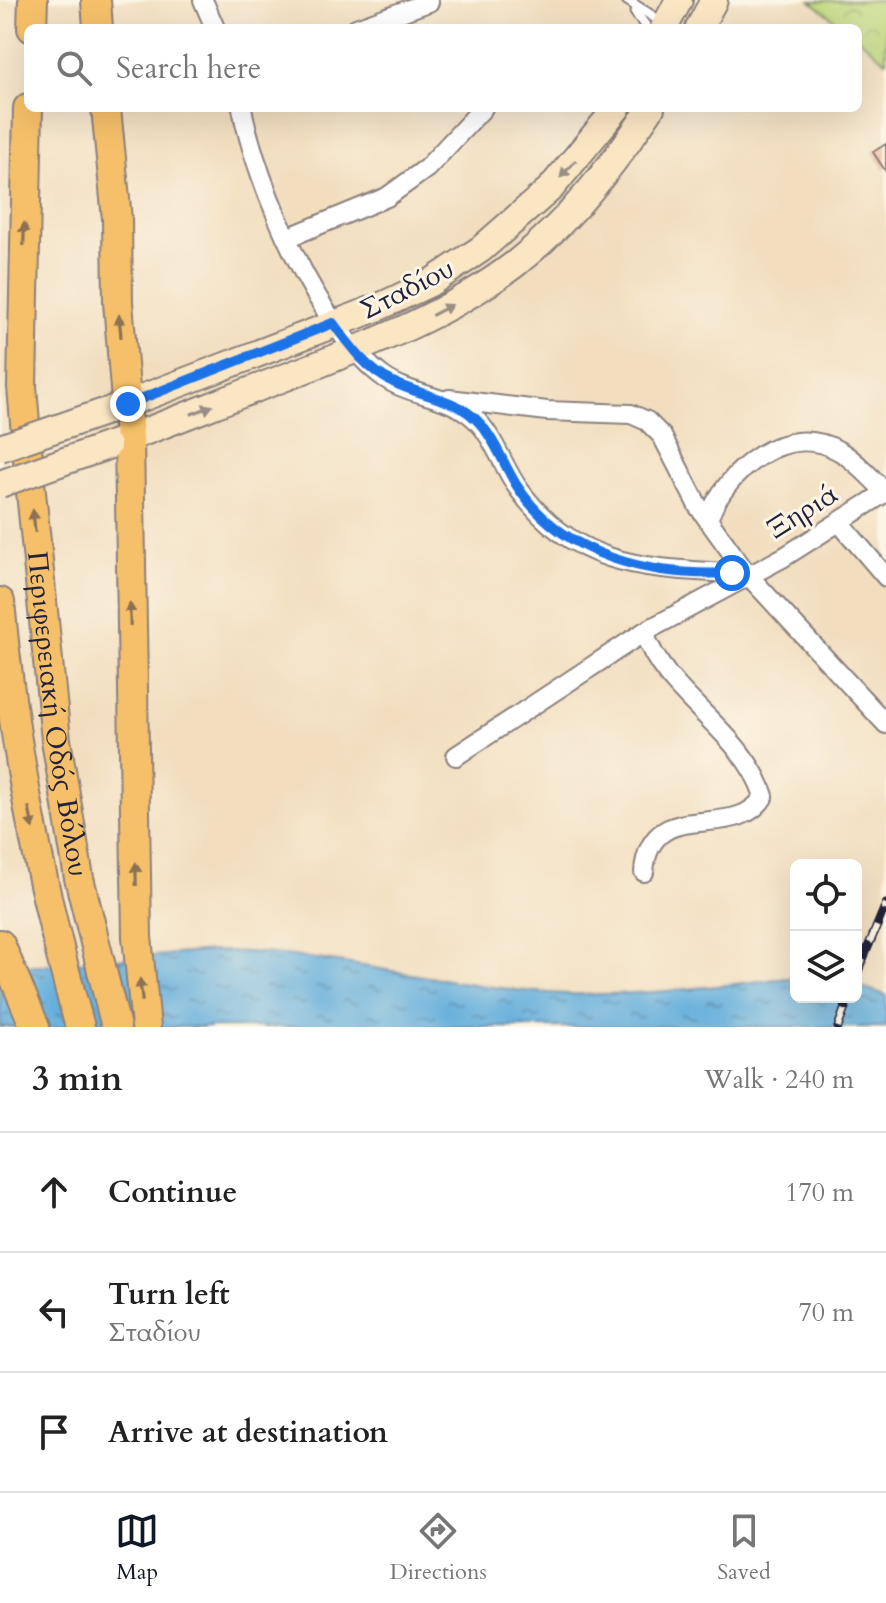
<!DOCTYPE html>
<html lang="en">
<head>
<meta charset="utf-8">
<style>
  body { margin:0; font-family:Cardo,serif; background:#f6f6f6; color:#222 }
  .controls { position:absolute; right:24px; bottom:24px; display:grid; overflow:hidden; border-radius:12px; box-shadow:0 8px 32px #0002 }
  .controls button { width:72px; height:72px; display:grid; place-items:center; padding:0; border:0; border-bottom:2px solid #e0e0e0; background:#fff; color:#222; font:40px sans-serif }
  .stop { position:absolute; width:24px; height:24px; margin:-18px; border:6px solid #1a73e8; border-radius:50%; background:#fff }
  .stop.end { background:#1a73e8; border-color:#fff; box-shadow:0 2px 8px #0008 }
  .list { margin:0; padding:0; list-style:none }
  h2 { display:flex; justify-content:space-between; align-items:center; height:104px; margin:0; padding:0 32px; font-size:34px }
  h2 small { font-size:26px; font-weight:400; color:#767676 }
  .list li { display:grid; grid-template-columns:52px 1fr auto; gap:24px; align-items:center; box-sizing:border-box; height:120px; padding:0 32px; border-top:2px solid #e0e0e0 }
  .list b { display:block; font-size:30px; white-space:nowrap }
  .list p { margin:0; font-size:26px; white-space:nowrap; color:#767676 }
  .list em { font-size:26px; font-style:normal; color:#767676 }
  .icon { flex:none; width:44px; height:44px; fill:none; stroke:currentColor; stroke-width:2; stroke-linecap:round; stroke-linejoin:round }
  .map { position:relative; flex:none; width:886px; height:1027px; overflow:hidden }
  .search { position:absolute; background:#fff; box-shadow:0 8px 32px #0002; left:24px; right:24px; top:24px; height:88px; display:flex; align-items:center; gap:20px; box-sizing:border-box; padding:0 28px; border-radius:12px; color:#767676; font-size:30px }
  .sheet { height:464px; background:#fff }
  nav { display:flex; justify-content:space-around; align-items:center; box-sizing:border-box; height:112px; border-top:2px solid #e0e0e0; background:#fff; font-size:22px; color:#767676 }
  nav a { display:grid; justify-items:center; gap:4px }
  nav .on { color:#111827 }
  .map>svg:first-child { display:block }
  .park { fill:url(#park-crowns); stroke:#707c5c; stroke-width:2 }
  .water { fill:url(#water-ripples); stroke:#43688c; stroke-width:2 }
  .building { fill:url(#building-cross-hatch) }
  .lines { fill:none; stroke-linecap:round; stroke-linejoin:round }
  .lane-casing { stroke:#8a807d; stroke-width:13 }
  .street-casing { stroke:#8a807d; stroke-width:22 }
  .secondary-casing { stroke:#8a807d; stroke-width:30 }
  .primary-casing { stroke:#8a807d; stroke-width:32 }
  .lane { stroke:#fff; stroke-width:9 }
  .street { stroke:#fff; stroke-width:18 }
  .secondary { stroke:#fbe6c4; stroke-width:26 }
  .primary { stroke:#f6c06b; stroke-width:28 }
  .rail-casing { stroke:#22223b; stroke-width:9 }
  .rail { stroke:#fcf5e5; stroke-width:6; stroke-dasharray:18; stroke-linecap:butt }
  .secondary-bridge-casing { stroke:#8a807d; stroke-width:30; stroke-linecap:butt }
  .secondary-bridge { stroke:#fbe6c4; stroke-width:26 }
  .oneway { fill:#998e86 }
  .oneway2 { fill:#8c7153 }
  .route { stroke:#1a73e8; stroke-width:10 }
  .labels { text-anchor:middle; dominant-baseline:central; stroke-width:6; stroke-linejoin:round; paint-order:stroke }
  .street-label { font-size:28px; fill:#22223b; stroke:#fcf5e5 }
</style>
</head>
<body>
<div class="map">
<svg width="886" height="1027" viewBox="0 0 886 1027">
  <defs>
    <pattern id="park-crowns" width="20" height="18" patternUnits="userSpaceOnUse" patternTransform="scale(2)"><rect width="20" height="18" fill="#bdd77c"/><path d="M2 6a3 3 0 1 1 6 0M12 15a3 3 0 1 1 6 0" fill="none" stroke="#a2b86c"/></pattern>
    <pattern id="water-ripples" width="26" height="14" patternUnits="userSpaceOnUse" patternTransform="scale(2)"><rect width="26" height="14" fill="#64aedc"/><path d="M2 4q2-2 4 0t4 0M15 11q2-2 4 0t4 0" fill="none" stroke="#528db4"/></pattern>
    <pattern id="building-cross-hatch" width="8" height="8" patternUnits="userSpaceOnUse" patternTransform="scale(2)"><rect width="8" height="8" fill="#eda983"/><path d="M0 0l8 8M0 8l8-8" fill="none" stroke="#cb9172"/></pattern>
  </defs>
  <rect width="100%" height="100%" fill="#fcf5e5"/>
  <filter id="ink" filterUnits="userSpaceOnUse"><feTurbulence type="fractalNoise" baseFrequency=".0125" numOctaves="2"/><feDisplacementMap in="SourceGraphic" scale="16" xChannelSelector="R" yChannelSelector="G"/><feConvolveMatrix kernelMatrix="1 2 1 2 8 2 1 2 1" color-interpolation-filters="sRGB"/></filter>
  <filter id="wash" filterUnits="userSpaceOnUse"><feTurbulence type="fractalNoise" baseFrequency=".006" numOctaves="4" result="noise"/><feDisplacementMap in="SourceGraphic" scale="32" xChannelSelector="R" yChannelSelector="G"/><feGaussianBlur stdDeviation="1.8" result="paint"/><feColorMatrix in="noise" values="0 0 0 0 0 0 0 0 0 0 0 0 0 0 0 0 0 1.4 0 .05"/><feComposite in="paint" operator="in"/></filter>
  <g filter="url(#wash)">
    <rect width="100%" height="100%" fill="#f2debf"/>
    <path class="park" d="M 886,0 L 886,61 L 858,38 L 858,28 L 845,28 L 811,1 Z"/>
    <path class="water" d="M 212,951 C 320,951 428,982 536,992 C 622,1000 710,986 796,977 L 796,997 L 856,997 L 856,985 L 886,995 L 886,1027 L 0,1027 L 0,969 Z"/>
    <g id="blocks">
      <path class="building" d="M 886,144 L 886,172 L 873,152 Z"/>
    </g>
  </g>
  <g filter="url(#ink)">
    <use href="#blocks" fill-opacity="0" stroke="#8a807d" stroke-width="2"/>
    <g class="lines">
      <defs>
        <path id="lane" d="M 627,0 L 665,24
          M 635,12 L 647,28"/>
        <path id="street" d="M 203,0 L 215,28
          M 356,28 L 429,2
          M 242,108 C 256,184 320,333 385,378 C 411,396 448,395 473,417 C 493,434 503,467 518,488 C 578,573 656,568 747,574
          M 287,238 L 387,197 L 427,168 L 483,108
          M 449,399 L 547,411 L 631,414 L 647,421 L 662,436 L 698,506 L 747,574 L 886,724
          M 708,519 C 726,471 786,420 839,451 C 856,460 871,479 886,492
          M 839,522 L 886,577
          M 456,756 L 644,632 L 784,557 L 886,492
          M 644,872 C 650,792 736,845 764,796 C 742,729 665,697 644,632"/>
        <path id="secondary" d="M 664,28 L 679,0
          M 699,28 L 714,0
          M 108,411 L 379,307 L 430,283 L 481,249 L 551,188 L 617,108
          M 110,445 C 169,423 228,399 286,377 C 366,346 447,316 515,264 C 570,221 613,165 651,108"/>
        <g id="primary">
          <path d="M 96,0 L 98,28"/>
          <path d="M 32,28 L 33,0"/>
          <path id="s1" d="M 28,108 L 22,387 L 30,482 L 56,740 L 79,878 L 116,1027"/>
          <path d="M 106,108 L 117,219 L 118,302 L 129,438 L 137,937 L 146,1027"/>
          <path d="M 0,602 C 13,746 41,889 80,1027"/>
          <path d="M 0,944 L 35,1027"/>
        </g>
      </defs>
      <use href="#lane" class="lane-casing"/>
      <use href="#street" class="street-casing"/>
      <use href="#secondary" class="secondary-casing"/>
      <use href="#primary" class="primary-casing"/>
      <use href="#lane" class="lane"/>
      <use href="#street" class="street"/>
      <use href="#secondary" class="secondary"/>
      <use href="#primary" class="primary"/>
      <defs>
        <path id="rail" d="M 856,976 L 886,904
          M 838,1027 L 849,997"/>
      </defs>
      <use href="#rail" class="rail-casing"/>
      <use href="#rail" class="rail"/>
      <defs>
        <path id="secondary-bridge" d="M 0,448 L 104,412
          M 0,484 L 107,446"/>
      </defs>
      <use href="#secondary-bridge" class="secondary-bridge-casing"/>
      <use href="#secondary-bridge" class="secondary-bridge"/>
    </g>
    <defs><path id="oneway-solid" d="M-6-.8H1V-3.2L6.5 0L1 3.2V.8H-6Z" transform="scale(2)"/></defs>
    <g class="oneway">
      <use href="#oneway-solid" transform="translate(568 169) rotate(132)"/>
      <use href="#oneway-solid" transform="translate(442 310) rotate(-28)"/>
      <use href="#oneway-solid" transform="translate(202 410) rotate(-21)"/>
    </g>
    <g class="oneway2">
      <use href="#oneway-solid" transform="translate(24 234) rotate(-89)"/>
      <use href="#oneway-solid" transform="translate(120 326) rotate(-95)"/>
      <use href="#oneway-solid" transform="translate(34 521) rotate(-96)"/>
      <use href="#oneway-solid" transform="translate(130 614) rotate(-91)"/>
      <use href="#oneway-solid" transform="translate(31 818) rotate(79)"/>
      <use href="#oneway-solid" transform="translate(136 874) rotate(-91)"/>
      <use href="#oneway-solid" transform="translate(141 990) rotate(-96)"/>
    </g>
  </g>
  <g class="lines" filter="url(#ink)">
    <path class="route" d="M 128,404 L 333,323 C 349,345 367,370 393,382 C 418,395 449,397 471,415 C 492,431 503,464 517,486 C 564,558 652,577 732,573"/>
  </g>
  <g class="labels">
    <g class="street-label">
      <text transform="translate(407 289) rotate(-27)">Σταδίου</text>
      <text transform="translate(803 511) rotate(-32)">Ξηριά</text>
      <text stroke="none"><textPath href="#s1" startOffset="608">Περιφερειακή Οδός Βόλου</textPath></text>
    </g>
  </g>
</svg>
<div class="controls">
<button><svg class="icon" aria-label="locate" viewBox="0 0 24 24"><circle cx="12" cy="12" r="6"/><path d="M12 2v4M12 18v4M2 12h4M18 12h4"/></svg></button>
<button><svg class="icon" aria-label="layers" viewBox="0 0 24 24"><path d="M12 4l9 5-9 5-9-5zM3 14l9 5 9-5"/></svg></button>
</div>
<div class="stop" style="left:732px;top:573px"></div>
<div class="stop end" style="left:128px;top:404px"></div>
<div class="search"><svg class="icon" aria-label="search" viewBox="0 0 24 24"><circle cx="10" cy="10" r="6"/><path d="M15 15l6 6"/></svg>Search here</div>
</div>
<section class="sheet">
<h2>3 min<small>Walk · 240 m</small></h2>
<ul class="list">
<li><svg class="icon" aria-label="ahead" viewBox="0 0 24 24"><path d="M12 20V5M6 11l6-6 6 6"/></svg><div><b>Continue</b></div><em>170 m</em></li>
<li><svg class="icon" aria-label="left" viewBox="0 0 24 24"><path d="M17 20v-9H6M10 6l-5 5 5 5"/></svg><div><b>Turn left</b><p>Σταδίου</p></div><em>70 m</em></li>
<li><svg class="icon" aria-label="arrive" viewBox="0 0 24 24"><path d="M6 21V4h12l-3 4 3 4H6"/></svg><div><b>Arrive at destination</b></div></li>
</ul>
</section>
<nav>
<a class="on"><svg class="icon" aria-label="map" viewBox="0 0 24 24"><path d="M3 6l6-2 6 2 6-2v14l-6 2-6-2-6 2zM9 4v14M15 6v14"/></svg>Map</a>
<a><svg class="icon" aria-label="directions" viewBox="0 0 24 24"><path d="M12 3l9 9-9 9-9-9zM9 14v-3h6M13 9l2 2-2 2"/></svg>Directions</a>
<a><svg class="icon" aria-label="saved" viewBox="0 0 24 24"><path d="M7 4h10v16l-5-4-5 4z"/></svg>Saved</a>
</nav>
</body>
</html>
